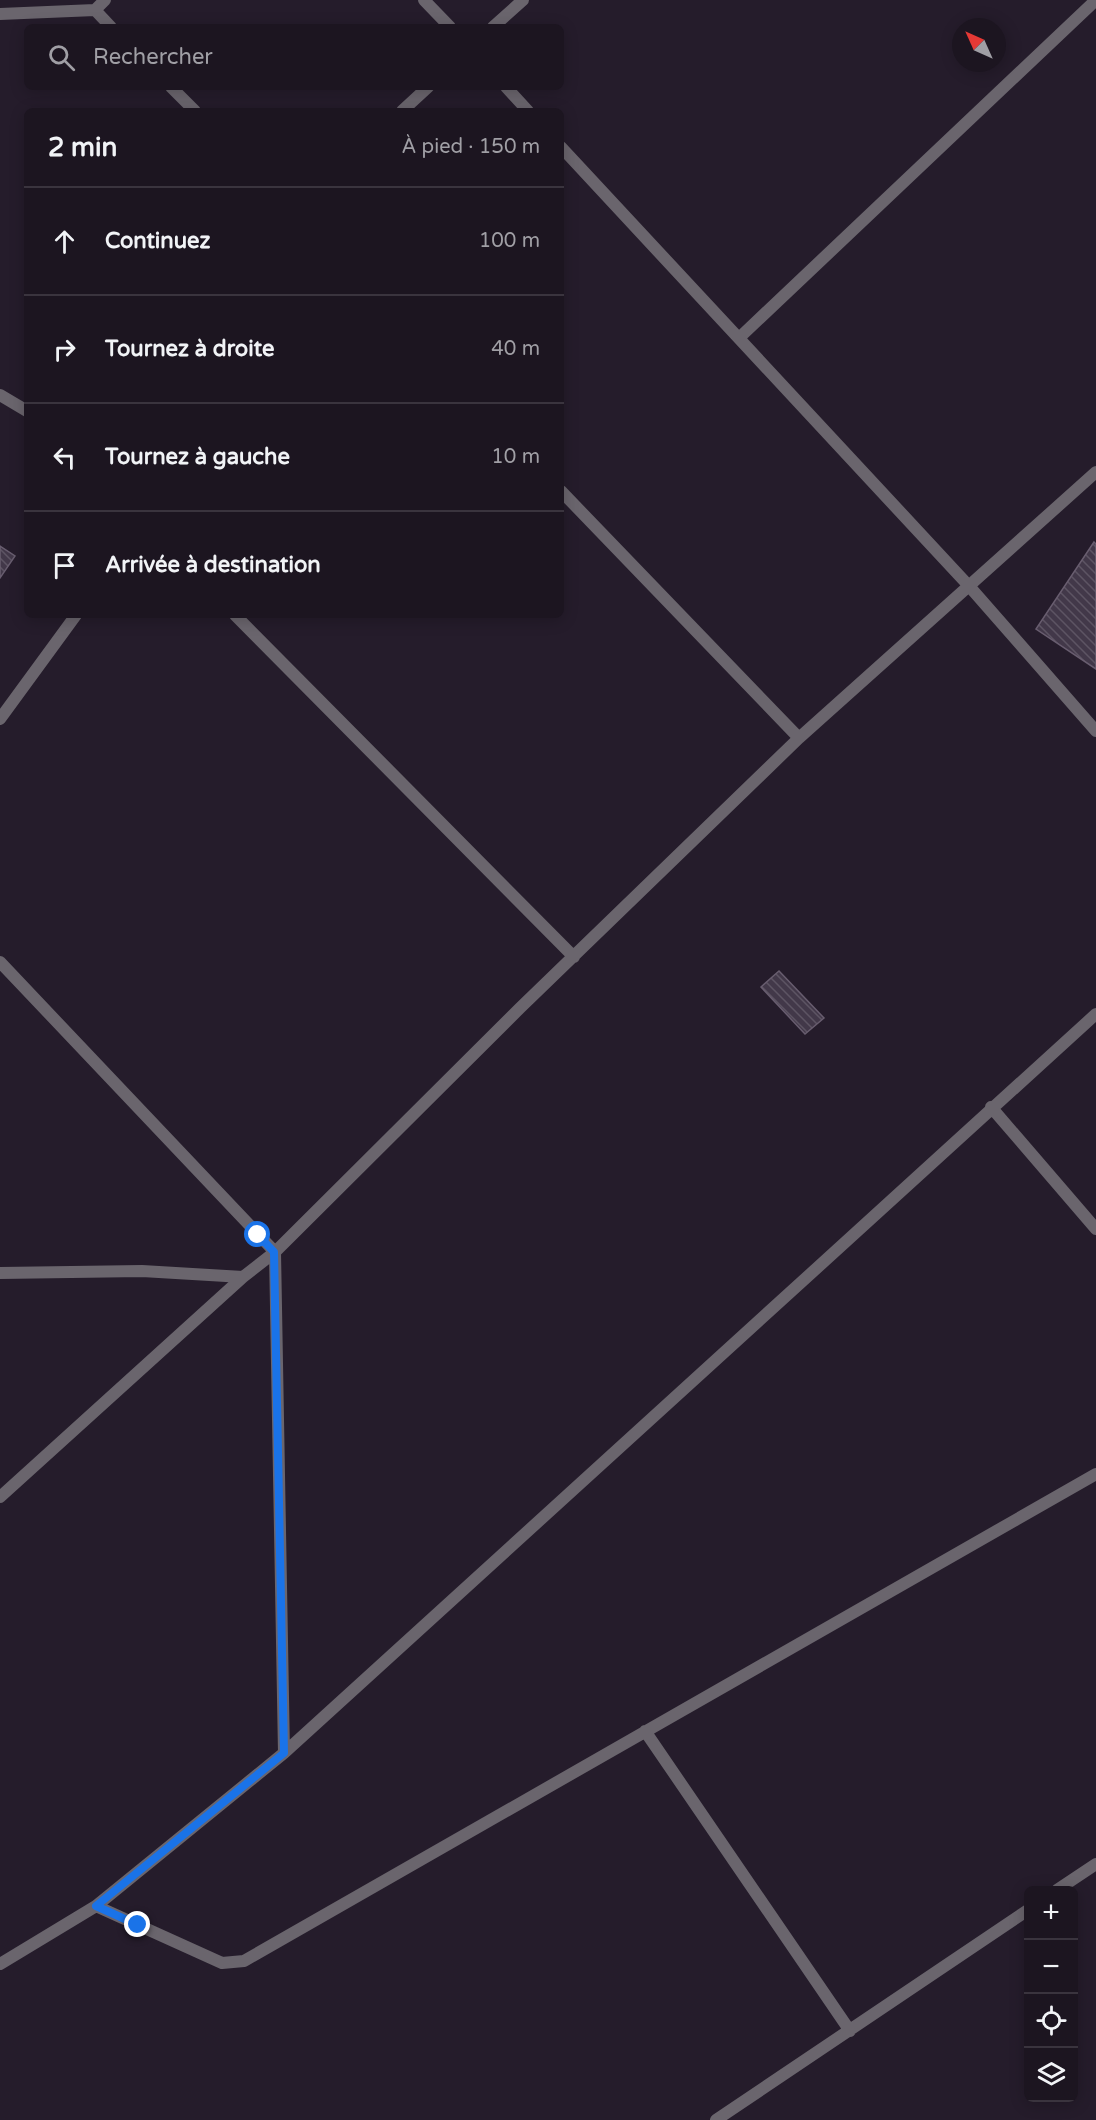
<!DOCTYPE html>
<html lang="fr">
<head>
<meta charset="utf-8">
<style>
  body { margin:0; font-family:"Varela Round",sans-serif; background:#29222d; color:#f1f3f6 }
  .controls { position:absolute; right:18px; bottom:18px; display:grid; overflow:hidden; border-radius:9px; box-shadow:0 3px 15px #0003 }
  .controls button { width:54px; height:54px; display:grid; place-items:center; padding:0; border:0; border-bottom:2px solid #3a343e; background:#1c1520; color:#f1f3f6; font:30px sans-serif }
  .compass { position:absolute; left:952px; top:18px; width:54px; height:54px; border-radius:50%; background:#1c1520; box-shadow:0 3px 15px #0003; rotate:315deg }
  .stop { position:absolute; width:18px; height:18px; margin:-14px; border:4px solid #1a73e8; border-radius:50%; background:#fff }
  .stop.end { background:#1a73e8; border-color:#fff; box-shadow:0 2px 6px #0008 }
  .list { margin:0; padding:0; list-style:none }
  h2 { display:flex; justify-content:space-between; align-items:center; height:78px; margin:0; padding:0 24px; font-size:26px }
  h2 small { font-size:20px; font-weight:400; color:#a09fa5 }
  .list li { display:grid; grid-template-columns:39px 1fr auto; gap:18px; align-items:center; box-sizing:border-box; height:108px; padding:0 24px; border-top:2px solid #3a343e }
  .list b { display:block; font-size:22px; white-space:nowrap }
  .list em { font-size:20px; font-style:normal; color:#a09fa5 }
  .icon { flex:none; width:33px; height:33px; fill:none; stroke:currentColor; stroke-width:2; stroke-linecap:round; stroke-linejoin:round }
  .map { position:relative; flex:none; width:1096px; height:2120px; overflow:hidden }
  .search { position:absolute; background:#1c1520; box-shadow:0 3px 15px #0003; left:24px; top:24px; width:540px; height:66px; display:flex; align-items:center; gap:15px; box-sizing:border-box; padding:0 21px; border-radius:9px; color:#a09fa5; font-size:22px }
  .panel { position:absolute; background:#1c1520; box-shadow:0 3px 15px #0003; left:24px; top:108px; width:540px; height:510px; border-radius:9px }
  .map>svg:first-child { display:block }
  .building { fill:url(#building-back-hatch); stroke:#685d6f; stroke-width:1.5 }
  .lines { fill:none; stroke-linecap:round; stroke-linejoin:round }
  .minor { stroke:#6a656d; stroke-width:12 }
  .route { stroke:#1a73e8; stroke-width:8 }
</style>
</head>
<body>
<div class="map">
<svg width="1096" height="2120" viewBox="0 0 1096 2120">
  <defs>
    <pattern id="building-back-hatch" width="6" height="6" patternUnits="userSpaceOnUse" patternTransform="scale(1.5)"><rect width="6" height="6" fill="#423849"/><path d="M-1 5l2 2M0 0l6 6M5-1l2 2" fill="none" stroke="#5d5463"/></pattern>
  </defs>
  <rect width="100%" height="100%" fill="#251c2b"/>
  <path class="building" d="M 1094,542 L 1096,544 L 1096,669 L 1036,629 Z
    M 0,546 L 15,556 L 0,578 Z
    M 779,971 L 824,1018 L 805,1034 L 761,987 Z"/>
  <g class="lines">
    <path class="minor" d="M 424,0 L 450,27
      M 95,10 L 111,27
      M 0,14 L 95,10 L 105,0
      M 493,27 L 523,0
      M 171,87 L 195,111
      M 506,87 L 528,111
      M 402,111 L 428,87
      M 561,147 L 969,586 L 1096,731
      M 739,338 L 1096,0
      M 0,395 L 27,411
      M 561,491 L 799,738
      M 235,615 L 574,957
      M 0,719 L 76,615
      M 0,962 L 275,1252 L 284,1753
      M 991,1107 L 1096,1229
      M 0,1273 L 142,1271 L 243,1277
      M 0,1497 L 243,1277 L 275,1252 L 520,1008 L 799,738 L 1096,472
      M 645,1731 L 850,2031
      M 1057,1890 L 1096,1864
      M 96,1906 L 222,1963 L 244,1961 L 1096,1474
      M 0,1964 L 96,1906 L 284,1753 L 1096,1014
      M 716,2120 L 1028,1910"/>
  </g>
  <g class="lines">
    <path class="route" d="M 138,1925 L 96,1906 L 284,1753 L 274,1252 L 258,1235"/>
  </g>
</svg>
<div class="controls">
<button>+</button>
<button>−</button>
<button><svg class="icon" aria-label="locate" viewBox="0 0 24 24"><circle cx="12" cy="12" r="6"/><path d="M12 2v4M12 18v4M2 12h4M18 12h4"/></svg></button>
<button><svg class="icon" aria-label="layers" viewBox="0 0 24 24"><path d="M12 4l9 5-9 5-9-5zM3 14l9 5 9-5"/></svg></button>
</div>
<svg class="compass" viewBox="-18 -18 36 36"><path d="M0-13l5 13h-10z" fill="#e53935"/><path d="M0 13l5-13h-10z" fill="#a09fa5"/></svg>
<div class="stop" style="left:258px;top:1235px"></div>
<div class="stop end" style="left:138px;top:1925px"></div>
<div class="search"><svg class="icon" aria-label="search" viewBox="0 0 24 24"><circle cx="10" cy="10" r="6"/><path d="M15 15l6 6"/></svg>Rechercher</div>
<section class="panel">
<h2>2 min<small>À pied · 150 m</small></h2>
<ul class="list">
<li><svg class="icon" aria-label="ahead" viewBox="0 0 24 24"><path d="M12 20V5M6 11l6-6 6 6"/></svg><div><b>Continuez</b></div><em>100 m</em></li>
<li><svg class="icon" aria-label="right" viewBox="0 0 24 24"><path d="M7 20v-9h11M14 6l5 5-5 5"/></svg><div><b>Tournez à droite</b></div><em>40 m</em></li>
<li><svg class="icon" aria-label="left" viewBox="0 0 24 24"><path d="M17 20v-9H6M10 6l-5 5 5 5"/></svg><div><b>Tournez à gauche</b></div><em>10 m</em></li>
<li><svg class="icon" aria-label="arrive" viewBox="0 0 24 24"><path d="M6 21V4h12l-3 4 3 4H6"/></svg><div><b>Arrivée à destination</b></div></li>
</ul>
</section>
</div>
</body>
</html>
